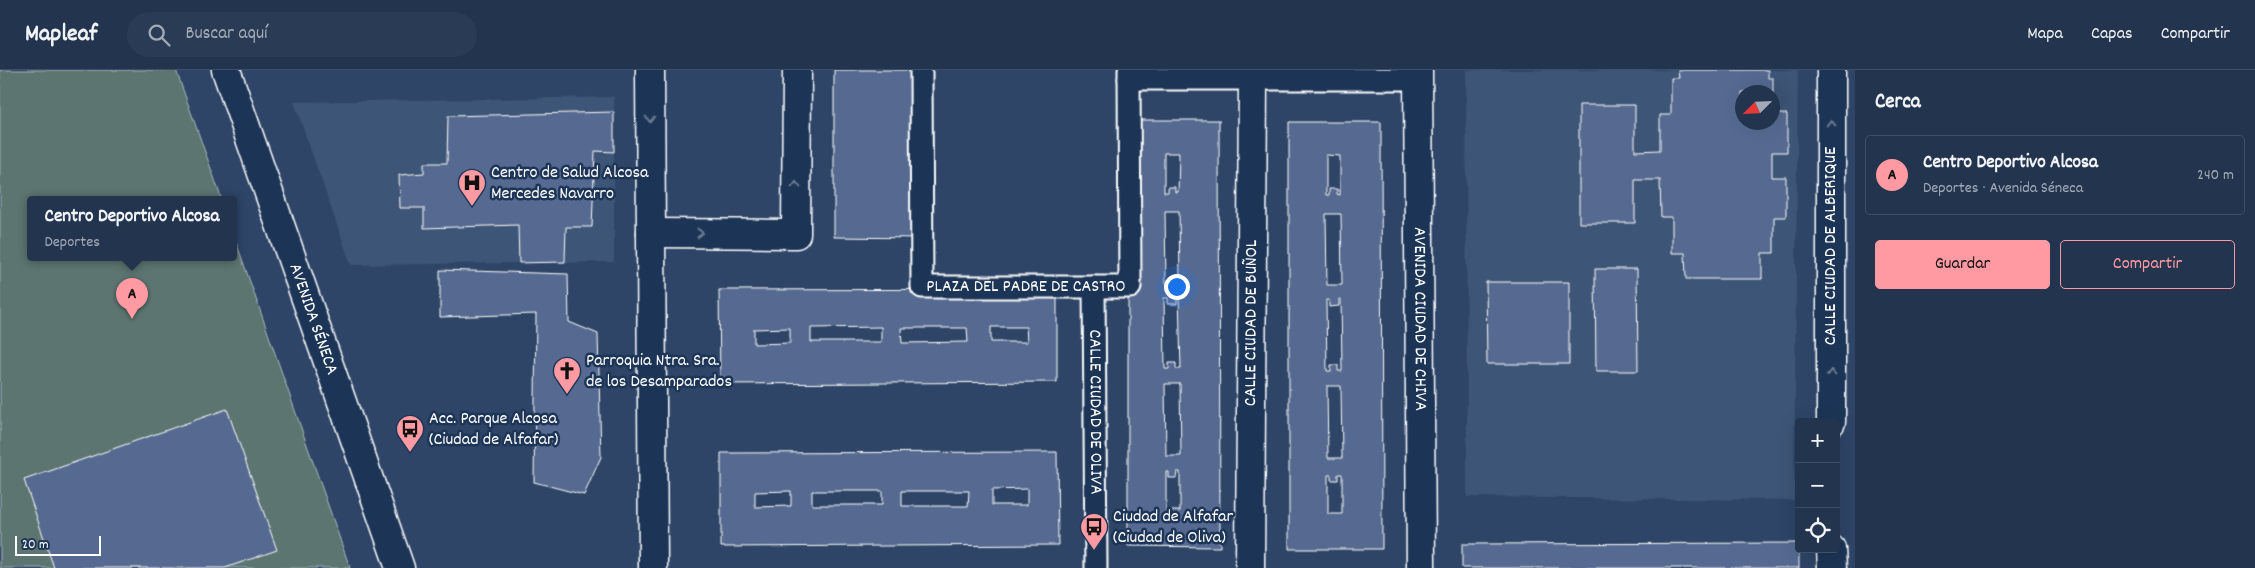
<!DOCTYPE html>
<html lang="es">
<head>
<meta charset="utf-8">
<style>
  body { margin:0; font-family:Dekko,sans-serif; background:#2a3c55; color:#f1f3f6 }
  .controls { position:absolute; right:15px; bottom:15px; display:grid; overflow:hidden; border-radius:5px; box-shadow:0 5px 20px #0002 }
  .controls button { width:45px; height:45px; display:grid; place-items:center; padding:0; border:0; border-bottom:1px solid #3f4f66; background:#22344e; color:#f1f3f6; font:25px sans-serif }
  .compass { position:absolute; left:1735px; top:15px; width:45px; height:45px; border-radius:50%; background:#22344e; box-shadow:0 5px 20px #0002; rotate:246deg }
  .scale { position:absolute; left:15px; bottom:12px; width:86px; box-sizing:border-box; padding-left:5px; border:2px solid #fff; border-top:0; font-size:14px; line-height:18px; white-space:nowrap; color:#fff; -webkit-text-stroke:4px #1d3557; paint-order:stroke }
  .you { position:absolute; left:1176px; top:216px; width:18px; height:18px; margin:-12px; border:4px solid #fff; border-radius:50%; background:#1a73e8; box-shadow:0 0 0 8px #1a73e833 }
  .badge { display:grid; place-items:center; width:32px; height:32px; border-radius:50%; background:#ff9aa2; color:#111; font-size:16px; font-weight:700 }
  .pin { position:absolute; translate:-50% -41px; filter:drop-shadow(0 1px 2px #0008) }
  .pin::after { content:''; position:absolute; top:26px; width:18px; height:15px; background:inherit; clip-path:polygon(0 0,100% 0,50% 100%) }
  .popup { position:absolute; left:27px; top:126px; width:210px; height:65px; box-sizing:border-box; display:grid; place-content:center; border-radius:5px; background:#22344e; filter:drop-shadow(0 1px 4px #0005); font-size:16px; white-space:nowrap; color:#a2aab6 }
  .popup b { font-size:19px; color:#f1f3f6 }
  .popup::after { content:''; position:absolute; left:50%; top:100%; margin-left:-10px; border:10px solid transparent; border-top-color:#22344e }
  .list { margin:0; padding:0; list-style:none }
  h2 { display:flex; justify-content:space-between; align-items:center; height:65px; margin:0; padding:0 20px; font-size:21px }
  h2 small { font-size:16px; font-weight:400; color:#a2aab6 }
  .list li { display:grid; grid-template-columns:32px 1fr auto; gap:15px; align-items:center; box-sizing:border-box; height:80px; margin:0 10px 10px; padding:0 10px; border:1px solid #3f4f66; border-radius:5px }
  .list b { display:block; font-size:19px; white-space:nowrap }
  .list p { margin:0; font-size:16px; white-space:nowrap; color:#a2aab6 }
  .list em { font-size:16px; font-style:normal; color:#a2aab6 }
  .actions { display:flex; gap:10px; padding:15px 20px }
  .actions a { flex:1; padding:11px 0; border:1px solid #ff9aa2; border-radius:5px; text-align:center; font-size:18px; color:#ff9aa2 }
  .actions .main { background:#ff9aa2; color:#111 }
  .icon { flex:none; width:28px; height:28px; fill:none; stroke:currentColor; stroke-width:2; stroke-linecap:round; stroke-linejoin:round }
  .map { position:relative; flex:none; width:1855px; height:498px; overflow:hidden }
  header { display:flex; align-items:center; gap:30px; box-sizing:border-box; height:70px; padding:0 25px; background:#22344e; border-bottom:1px solid #3f4f66 }
  header strong { font-size:24px }
  nav { display:flex; gap:28px; margin-inline-start:auto; font-size:18px }
  .search { width:350px; height:45px; background:#2a3c55; display:flex; align-items:center; gap:12px; box-sizing:border-box; padding:0 18px; border-radius:28px; color:#a2aab6; font-size:19px }
  main { display:flex }
  aside { flex:1; background:#22344e }
  .map>svg:first-child { display:block }
  .built { fill:#3e5477; fill-rule:evenodd }
  .green { fill:#5b7471; stroke:#adbab8 }
  .building { fill:#566a91; stroke:#fff; fill-rule:evenodd }
  .lines { fill:none; stroke-linecap:round; stroke-linejoin:round }
  .pedestrian-casing { stroke:#fff; stroke-width:25 }
  .minor-casing { stroke:#fff; stroke-width:31 }
  .tertiary-casing { stroke:#fff; stroke-width:31 }
  .pedestrian { stroke:#1d3557; stroke-width:21 }
  .minor { stroke:#1d3557; stroke-width:28 }
  .tertiary { stroke:#1d3557; stroke-width:28 }
  .oneway { stroke:#6c7c92 }
  .labels { text-anchor:middle; dominant-baseline:central; stroke-width:5; stroke-linejoin:round; paint-order:stroke }
  .poi-label { font-size:18px; fill:#fff; stroke:#1d3557; text-anchor:start }
  .street-label { font-size:18px; fill:#fff; stroke:#1d3557 }
</style>
</head>
<body>
<header>
<strong>Mapleaf</strong>
<div class="search"><svg class="icon" aria-label="search" viewBox="0 0 24 24"><circle cx="10" cy="10" r="6"/><path d="M15 15l6 6"/></svg>Buscar aquí</div>
<nav><a>Mapa</a><a>Capas</a><a>Compartir</a></nav>
</header>
<main>
<div class="map">
<svg width="1855" height="498" viewBox="0 0 1855 498">
  <rect width="100%" height="100%" fill="#2e4568"/>
  <filter id="ink" filterUnits="userSpaceOnUse"><feTurbulence type="fractalNoise" baseFrequency=".02" numOctaves="2"/><feDisplacementMap in="SourceGraphic" scale="10" xChannelSelector="R" yChannelSelector="G"/><feConvolveMatrix kernelMatrix="1 2 1 2 8 2 1 2 1" color-interpolation-filters="sRGB"/></filter>
  <g filter="url(#ink)">
    <path class="built" d="M 1466,0 L 1798,0 L 1794,430 L 1467,427 ZM 1742,22 L 1772,22 L 1772,52 L 1742,52 Z
      M 614,27 L 614,192 L 351,195 L 294,32 Z"/>
    <path class="green" d="M 0,0 L 176,0 L 222,130 L 31,130 L 31,188 L 233,188 L 233,163 L 350,498 L 0,498 Z"/>
    <path class="building" d="M 834,0 L 920,0 L 920,168 L 834,167 Z
      M 1678,0 L 1768,0 L 1768,8 L 1773,8 L 1773,44 L 1787,44 L 1787,82 L 1772,82 L 1772,107 L 1786,107 L 1786,147 L 1774,147 L 1774,183 L 1762,183 L 1762,209 L 1686,209 L 1685,183 L 1672,183 L 1672,147 L 1661,147 L 1660,110 L 1635,110 L 1635,153 L 1579,153 L 1579,35 L 1635,35 L 1635,81 L 1660,80 L 1660,45 L 1671,45 L 1671,8 L 1679,8 ZM 1742,22 L 1772,22 L 1772,52 L 1742,52 Z
      M 614,42 L 614,82 L 595,81 L 592,157 L 566,157 L 565,192 L 519,193 L 518,155 L 424,158 L 424,138 L 400,138 L 399,105 L 424,103 L 424,93 L 447,93 L 448,46 Z
      M 1128,50 L 1219,50 L 1220,477 L 1128,476 ZM 1164,83 L 1179,83 L 1178,122 L 1175,122 L 1175,117 L 1168,117 L 1168,122 L 1164,122 ZM 1165,141 L 1179,141 L 1180,213 L 1166,213 ZM 1177,226 L 1179,226 L 1181,299 L 1176,299 L 1176,293 L 1169,293 L 1169,299 L 1165,299 L 1164,228 L 1168,228 L 1168,234 L 1177,234 ZM 1165,314 L 1180,314 L 1181,386 L 1166,386 ZM 1166,402 L 1169,402 L 1169,408 L 1176,408 L 1177,402 L 1180,402 L 1180,441 L 1166,441 Z
      M 1289,52 L 1381,52 L 1382,479 L 1289,479 ZM 1326,85 L 1340,86 L 1340,125 L 1337,124 L 1337,119 L 1329,119 L 1329,125 L 1326,125 ZM 1326,144 L 1341,144 L 1342,215 L 1327,215 ZM 1339,229 L 1341,229 L 1342,301 L 1338,301 L 1338,295 L 1331,295 L 1331,301 L 1327,301 L 1326,230 L 1329,230 L 1329,237 L 1339,236 ZM 1327,316 L 1341,316 L 1342,388 L 1328,388 ZM 1338,404 L 1342,404 L 1342,444 L 1328,444 L 1328,405 L 1331,405 L 1331,410 L 1338,410 Z
      M 1595,199 L 1637,199 L 1638,301 L 1596,301 Z
      M 440,200 L 568,204 L 569,252 L 598,264 L 601,387 L 584,425 L 534,412 L 536,244 L 440,247 Z
      M 1486,212 L 1569,212 L 1569,294 L 1487,294 Z
      M 1057,219 L 1057,312 L 720,314 L 719,220 ZM 881,257 L 881,272 L 811,272 L 811,258 ZM 991,257 L 1026,257 L 1027,272 L 991,272 ZM 790,258 L 790,273 L 754,274 L 754,259 ZM 901,258 L 967,258 L 968,272 L 902,273 Z
      M 227,339 L 277,480 L 225,498 L 54,498 L 24,410 Z
      M 1057,382 L 1058,475 L 721,477 L 721,383 ZM 1027,419 L 1027,435 L 992,435 L 992,420 ZM 791,421 L 791,436 L 755,437 L 755,422 ZM 812,421 L 882,421 L 882,435 L 812,435 ZM 902,421 L 969,421 L 968,436 L 902,436 Z
      M 1799,473 L 1799,498 L 1462,498 L 1462,474 Z"/>
    <g class="lines">
      <defs>
        <g id="pedestrian">
          <path id="s1" d="M 921,0 L 922,217 L 1130,217 L 1129,0"/>
          <path d="M 1129,9 L 1418,9"/>
          <path id="s2" d="M 1094,217 L 1096,498"/>
        </g>
        <g id="minor">
          <path d="M 650,0 L 653,498"/>
          <path id="s3" d="M 1418,0 L 1421,498"/>
          <path d="M 1831,0 L 1831,352"/>
          <path d="M 651,163 L 796,164 L 797,0"/>
          <path d="M 1831,479 L 1832,498"/>
          <path id="s4" d="M 1250,498 L 1253,9"/>
        </g>
        <g id="tertiary">
          <path id="s5" d="M 226,0 L 400,498"/>
        </g>
      </defs>
      <use href="#pedestrian" class="pedestrian-casing"/>
      <use href="#minor" class="minor-casing"/>
      <use href="#tertiary" class="tertiary-casing"/>
      <use href="#pedestrian" class="pedestrian"/>
      <use href="#minor" class="minor"/>
      <use href="#tertiary" class="tertiary"/>
    </g>
    <defs><path id="oneway-chevron" d="M-2-3.5L2.5 0L-2 3.5" fill="none" stroke-width="1.6" stroke-linecap="round" stroke-linejoin="round" transform="scale(1.25)"/></defs>
    <g class="oneway">
      <use href="#oneway-chevron" transform="translate(650 49) rotate(90)"/>
      <use href="#oneway-chevron" transform="translate(1831 53) rotate(-90)"/>
      <use href="#oneway-chevron" transform="translate(796 115) rotate(-90)"/>
      <use href="#oneway-chevron" transform="translate(700 163)"/>
      <use href="#oneway-chevron" transform="translate(1831 303) rotate(-90)"/>
    </g>
  </g>
  <defs>
    <symbol id="hospital-pin" viewBox="-11 -11 22 30"><path d="M0 17L-7.5 6A9.5 9.5 0 1 1 7.5 6Z" fill="#ff9aa2" stroke="#1d3557"/><path d="M-5-5h3v3.5h4V-5h3V5h-3V1.5h-4V5h-3Z" fill="#111"/></symbol>
    <symbol id="church-pin" viewBox="-11 -11 22 30"><path d="M0 17L-7.5 6A9.5 9.5 0 1 1 7.5 6Z" fill="#ff9aa2" stroke="#1d3557"/><path d="M-1.2-6h2.4v3.5h3.3v2.4h-3.3V6h-2.4V-.1h-3.3v-2.4h3.3Z" fill="#111"/></symbol>
    <symbol id="bus-pin" viewBox="-11 -11 22 30"><path d="M0 17L-7.5 6A9.5 9.5 0 1 1 7.5 6Z" fill="#ff9aa2" stroke="#1d3557"/><path d="M-5-6H5V4H4V6H2V4H-2V6H-4V4H-5ZM-3.5-4V0h7V-4ZM-3.5 1.2v1.5H-2V1.2ZM2 1.2v1.5H3.5V1.2Z" fill="#111"/></symbol>
  </defs>
  <g fill-rule="evenodd">
    <use href="#hospital-pin" x="456" y="97" width="32" height="43"/>
    <use href="#church-pin" x="551" y="285" width="32" height="43"/>
    <use href="#bus-pin" x="394" y="343" width="32" height="43"/>
    <use href="#bus-pin" x="1078" y="441" width="32" height="43"/>
  </g>
  <g class="labels">
    <g class="poi-label">
      <text x="491" y="103">Centro de Salud Alcosa<tspan x="491" dy="21">Mercedes Navarro</tspan></text>
      <text x="586" y="291">Parroquia Ntra. Sra.<tspan x="586" dy="21">de los Desamparados</tspan></text>
      <text x="429" y="349">Acc. Parque Alcosa<tspan x="429" dy="21">(Ciudad de Alfafar)</tspan></text>
      <text x="1113" y="447">Ciudad de Alfafar<tspan x="1113" dy="21">(Ciudad de Oliva)</tspan></text>
    </g>
    <g class="street-label">
      <text transform="translate(1831 176) rotate(-90)">CALLE CIUDAD DE ALBERIQUE</text>
      <text stroke="none"><textPath href="#s1" startOffset="321">PLAZA DEL PADRE DE CASTRO</textPath></text>
      <text stroke="none"><textPath href="#s5" startOffset="264">AVENIDA SÉNECA</textPath></text>
      <text stroke="none"><textPath href="#s3" startOffset="249">AVENIDA CIUDAD DE CHIVA</textPath></text>
      <text stroke="none"><textPath href="#s4" startOffset="245">CALLE CIUDAD DE BUÑOL</textPath></text>
      <text stroke="none"><textPath href="#s2" startOffset="125">CALLE CIUDAD DE OLIVA</textPath></text>
    </g>
  </g>
</svg>
<div class="controls">
<button>+</button>
<button>−</button>
<button><svg class="icon" aria-label="locate" viewBox="0 0 24 24"><circle cx="12" cy="12" r="6"/><path d="M12 2v4M12 18v4M2 12h4M18 12h4"/></svg></button>
</div>
<svg class="compass" viewBox="-18 -18 36 36"><path d="M0-13l5 13h-10z" fill="#e53935"/><path d="M0 13l5-13h-10z" fill="#a2aab6"/></svg>
<div class="scale">20 m</div>
<div class="you"></div>
<div class="pin badge" style="left:132px;top:249px">A</div>
<div class="popup"><b>Centro Deportivo Alcosa</b>Deportes</div>
</div>
<aside>
<h2>Cerca<small></small></h2>
<ul class="list">
<li><span class="badge">A</span><div><b>Centro Deportivo Alcosa</b><p>Deportes · Avenida Séneca</p></div><em>240 m</em></li>
</ul>
<div class="actions"><a class="main">Guardar</a><a>Compartir</a></div>
</aside>
</main>
</body>
</html>
